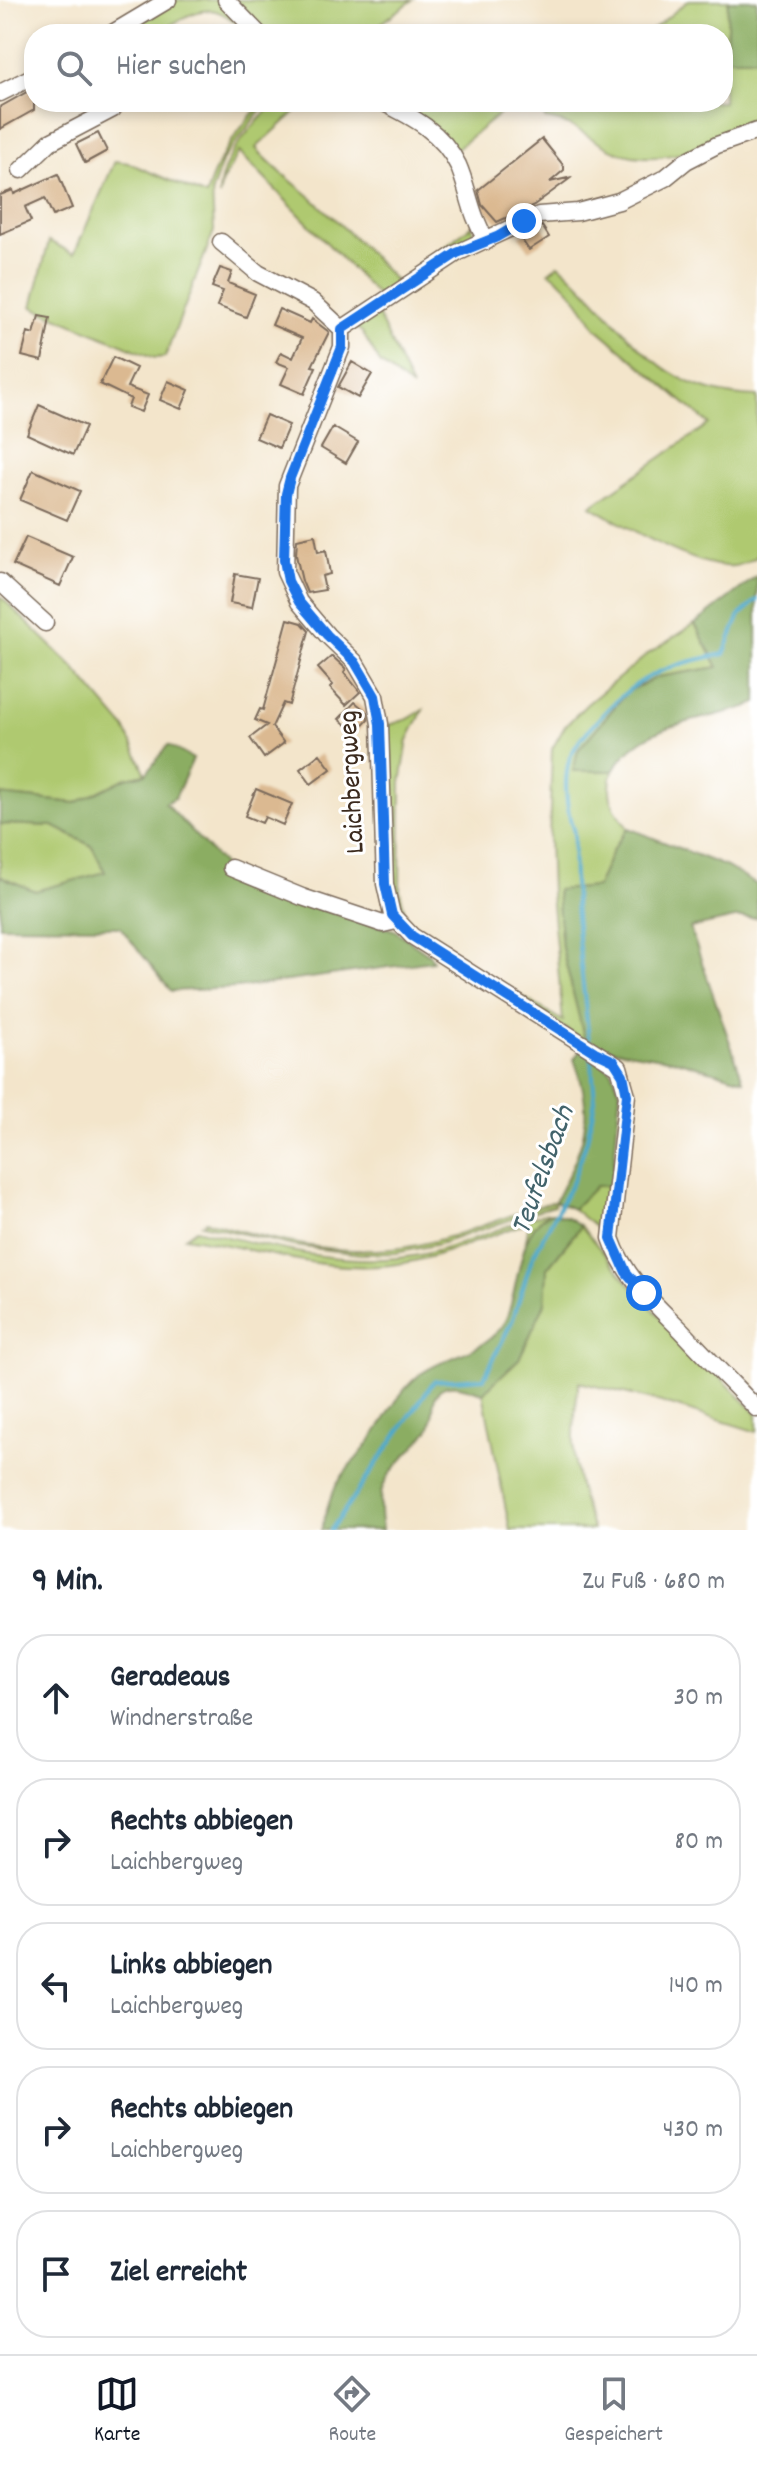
<!DOCTYPE html>
<html lang="de">
<head>
<meta charset="utf-8">
<style>
  body { margin:0; font-family:Dekko,sans-serif; background:#f6f6f7; color:#1f2937 }
  .stop { position:absolute; width:24px; height:24px; margin:-18px; border:6px solid #1a73e8; border-radius:50%; background:#fff }
  .stop.end { background:#1a73e8; border-color:#fff; box-shadow:0 2px 8px #0008 }
  .list { margin:0; padding:0; list-style:none }
  h2 { display:flex; justify-content:space-between; align-items:center; height:104px; margin:0; padding:0 32px; font-size:34px }
  h2 small { font-size:26px; font-weight:400; color:#747a83 }
  .list li { display:grid; grid-template-columns:52px 1fr auto; gap:24px; align-items:center; box-sizing:border-box; height:128px; margin:0 16px 16px; padding:0 16px; border:2px solid #e0e1e3; border-radius:32px }
  .list b { display:block; font-size:30px; white-space:nowrap }
  .list p { margin:0; font-size:26px; white-space:nowrap; color:#747a83 }
  .list em { font-size:26px; font-style:normal; color:#747a83 }
  .icon { flex:none; width:44px; height:44px; fill:none; stroke:currentColor; stroke-width:2; stroke-linecap:round; stroke-linejoin:round }
  .map { position:relative; flex:none; width:757px; height:1530px; overflow:hidden }
  .search { position:absolute; background:#fff; box-shadow:0 4px 12px #0003; left:24px; right:24px; top:24px; height:88px; display:flex; align-items:center; gap:20px; box-sizing:border-box; padding:0 28px; border-radius:32px; color:#747a83; font-size:30px }
  .sheet { height:824px; background:#fff }
  nav { display:flex; justify-content:space-around; align-items:center; box-sizing:border-box; height:112px; border-top:2px solid #e0e1e3; background:#fff; font-size:22px; color:#747a83 }
  nav a { display:grid; justify-items:center; gap:4px }
  nav .on { color:#111827 }
  .map>svg:first-child { display:block }
  .green { fill:#afc96f; stroke:#757a46; stroke-width:2 }
  .forest { fill:#8bad62; stroke:#636c40; stroke-width:2 }
  .lines { fill:none; stroke-linecap:round; stroke-linejoin:round }
  .stream { stroke:#4ba8ca; stroke-width:4 }
  .building { fill:#dbb991 }
  .minor-casing { stroke:#7b6b5b; stroke-width:19 }
  .minor { stroke:#fff; stroke-width:16 }
  .route { stroke:#1a73e8; stroke-width:10 }
  .labels { text-anchor:middle; dominant-baseline:central; stroke-width:6; stroke-linejoin:round; paint-order:stroke }
  .street-label { font-size:28px; fill:#3b2a1e; stroke:#fff }
  .water-label { font-size:30px; font-style:italic; fill:#42636b; stroke:#fff }
</style>
</head>
<body>
<div class="map">
<svg width="757" height="1530" viewBox="0 0 757 1530">
  <rect width="100%" height="100%" fill="#fff"/>
  <filter id="ink" filterUnits="userSpaceOnUse"><feTurbulence type="fractalNoise" baseFrequency=".0125" numOctaves="2"/><feDisplacementMap in="SourceGraphic" scale="16" xChannelSelector="R" yChannelSelector="G"/><feConvolveMatrix kernelMatrix="1 2 1 2 8 2 1 2 1" color-interpolation-filters="sRGB"/></filter>
  <filter id="wash" filterUnits="userSpaceOnUse"><feTurbulence type="fractalNoise" baseFrequency=".006" numOctaves="4" result="noise"/><feDisplacementMap in="SourceGraphic" scale="32" xChannelSelector="R" yChannelSelector="G"/><feGaussianBlur stdDeviation="1.8" result="paint"/><feColorMatrix in="noise" values="0 0 0 0 0 0 0 0 0 0 0 0 0 0 0 0 0 1.4 0 .05"/><feComposite in="paint" operator="in"/></filter>
  <g filter="url(#wash)">
    <rect width="100%" height="100%" fill="#f3e5cb"/>
    <path class="green" d="M 177,0 L 217,0 L 252,34 L 247,34 C 222,7 208,3 176,22 C 170,25 161,32 154,34 C 145,36 132,34 123,34 Z
      M 235,0 L 413,0 L 366,34 L 268,34 Z
      M 689,0 L 734,0 L 728,3 L 726,58 L 757,58 L 757,125 C 715,141 664,169 618,152 C 589,142 582,124 545,119 L 541,102 L 723,102 L 723,34 L 647,34 Z
      M 263,102 L 267,102 L 223,159 L 212,191 L 214,231 L 165,357 L 155,358 L 32,307 L 49,241 L 74,254 L 115,161 L 129,163 L 206,196 C 215,160 238,129 263,102 Z
      M 276,102 L 306,102 L 256,148 C 273,168 293,182 313,199 C 343,226 371,254 398,284 L 472,225 L 474,237 L 380,298 L 239,152 L 222,182 L 219,196 C 219,159 251,127 276,102 Z
      M 395,102 L 514,102 L 456,149 Z
      M 559,264 C 629,325 652,394 757,397 L 757,557 C 750,560 742,565 734,566 C 698,570 623,525 591,506 L 709,424 L 596,328 C 584,307 569,284 549,272 Z
      M 378,315 L 412,388 L 380,363 L 362,332 L 356,328 L 369,318 Z
      M 0,596 L 73,667 L 125,728 L 146,774 L 126,778 L 76,803 L 0,795 Z
      M 695,624 L 718,667 L 658,677 L 627,692 L 578,750 L 574,771 L 613,771 C 605,796 613,809 628,828 L 613,849 L 597,887 L 557,891 L 562,948 L 585,1041 L 422,940 L 392,903 L 386,726 L 408,719 L 423,710 L 408,740 L 401,783 L 400,891 L 407,921 L 446,951 L 563,1021 L 551,893 L 549,840 L 552,749 L 565,726 L 587,704 L 648,654 Z
      M 0,824 L 53,826 L 92,846 L 106,873 L 35,891 L 0,876 Z
      M 596,1185 L 612,1186 L 604,1231 L 601,1232 L 573,1209 Z
      M 555,1201 L 554,1205 L 439,1244 L 396,1253 L 361,1254 L 293,1246 L 202,1224 L 206,1221 C 269,1240 341,1258 407,1247 C 458,1238 506,1215 555,1201 Z
      M 546,1213 L 552,1213 L 546,1215 L 526,1240 L 529,1222 C 491,1235 453,1252 414,1261 C 335,1279 261,1249 185,1237 L 196,1229 C 269,1247 349,1270 424,1254 C 466,1245 505,1224 546,1213 Z
      M 581,1226 L 637,1293 L 757,1414 L 757,1432 L 661,1402 L 579,1382 C 570,1443 571,1472 593,1530 L 510,1530 L 483,1393 L 519,1359 L 545,1303 L 547,1268 Z"/>
    <path class="forest" d="M 734,0 L 757,0 L 757,58 L 726,58 L 728,2 Z
      M 757,576 L 757,703 C 705,724 645,717 613,771 L 573,771 L 578,750 L 627,692 L 658,677 L 718,667 L 695,624 Z
      M 168,745 L 193,759 L 175,798 L 165,803 L 229,871 L 306,905 L 394,930 L 430,955 L 433,961 L 237,988 L 171,991 L 120,927 L 0,926 L 0,876 L 35,891 L 105,872 L 92,846 L 53,826 L 0,824 L 0,795 L 76,803 L 126,778 L 146,774 Z
      M 628,828 L 727,867 L 757,885 L 757,918 L 735,918 L 690,928 L 743,1080 L 679,1061 L 610,1049 L 585,1041 L 562,948 L 557,890 L 597,887 L 613,849 Z
      M 581,1049 L 612,1071 L 620,1091 L 612,1186 L 596,1186 L 573,1209 L 555,1201 C 583,1147 597,1119 574,1059 Z
      M 552,1213 L 567,1217 L 581,1226 L 547,1268 L 545,1303 L 519,1359 L 483,1393 C 471,1390 453,1381 441,1389 C 429,1397 436,1417 429,1429 C 425,1436 418,1442 413,1448 C 384,1479 375,1486 382,1530 L 321,1530 C 326,1515 329,1497 337,1484 C 346,1468 361,1455 371,1440 C 387,1419 397,1393 418,1376 C 444,1355 488,1353 505,1321 C 519,1295 517,1223 552,1213 Z"/>
    <g class="lines">
      <path class="stream" d="M 589,1042 C 583,974 571,904 574,837 C 575,830 571,826 570,819 C 567,805 565,785 567,771 C 569,751 581,738 594,724 C 635,676 663,666 724,654 L 740,615 L 757,600
        M 331,1530 L 434,1381 L 484,1378 L 513,1319 L 532,1258 L 573,1181 L 587,1140 L 595,1100 L 591,1055"/>
    </g>
    <g id="blocks">
      <path class="building" d="M 34,88 L 34,110 L 0,129 L 0,107 Z
        M 98,133 L 107,151 L 85,163 L 76,144 Z
        M 542,139 L 564,166 L 564,170 L 550,182 L 572,177 L 534,205 L 497,222 L 482,205 L 478,190 Z
        M 58,174 L 72,208 L 53,216 L 45,198 L 25,207 L 31,221 L 0,234 L 0,195 L 13,190 L 14,194 Z
        M 542,226 L 549,237 L 529,250 L 519,236 Z
        M 220,268 L 232,272 L 228,283 L 255,294 L 246,317 L 217,306 L 223,291 L 212,287 Z
        M 279,309 L 310,323 L 312,319 L 329,332 L 312,366 L 316,367 L 304,394 L 281,384 L 289,367 L 276,362 L 281,352 L 293,358 L 302,338 L 272,325 Z
        M 39,316 L 50,318 L 42,361 L 22,356 L 28,332 L 34,334 Z
        M 113,357 L 136,368 L 127,387 L 148,395 L 141,412 L 128,407 L 131,399 L 100,384 Z
        M 352,362 L 372,374 L 358,398 L 338,387 Z
        M 168,381 L 189,390 L 181,409 L 160,400 Z
        M 39,405 L 86,426 L 73,455 L 27,434 Z
        M 266,415 L 289,425 L 279,448 L 256,438 Z
        M 333,427 L 358,442 L 346,463 L 321,448 Z
        M 33,470 L 80,491 L 67,520 L 20,500 Z
        M 315,535 L 318,552 L 326,550 L 330,574 L 322,576 L 325,590 L 307,593 L 302,581 L 296,555 L 297,539 Z
        M 26,537 L 73,557 L 60,586 L 13,565 Z
        M 235,574 L 258,578 L 252,607 L 230,603 Z
        M 288,619 L 302,623 L 309,631 L 289,705 L 283,703 L 272,727 L 284,743 L 264,758 L 250,738 L 267,725 L 255,720 L 260,709 L 263,710 Z
        M 332,656 L 346,669 L 344,672 L 360,692 L 346,705 L 330,688 L 333,685 L 318,668 Z
        M 355,702 L 367,712 L 368,720 L 356,733 L 339,719 Z
        M 320,754 L 331,769 L 311,784 L 300,769 Z
        M 256,789 L 292,804 L 283,825 L 265,817 L 262,823 L 245,816 Z"/>
    </g>
  </g>
  <g filter="url(#ink)">
    <use href="#blocks" fill-opacity="0" stroke="#7b6b5b" stroke-width="2"/>
    <g class="lines">
      <defs>
        <path id="minor" d="M 226,0 L 259,34
          M 111,34 L 168,0
          M 0,93 L 34,76
          M 382,102 C 413,117 442,132 458,165 C 469,190 470,215 487,241
          M 21,170 L 50,142 L 113,109 L 111,102
          M 221,242 L 258,273 L 313,302 L 342,329
          M 342,329 L 342,347 L 287,486 L 285,572 L 299,602 L 327,635 L 355,662 L 375,696 L 380,724 L 385,884 L 392,915 L 412,936 L 619,1067 L 627,1095 L 611,1238 C 624,1277 654,1303 683,1332 C 707,1358 732,1383 757,1409
          M 342,329 L 457,253 L 539,215 L 578,212 L 619,201 L 665,178 L 686,161 L 717,145 L 757,131
          M 0,582 L 45,623
          M 231,868 L 302,897 L 383,924 L 396,921"/>
      </defs>
      <use href="#minor" class="minor-casing"/>
      <use href="#minor" class="minor"/>
    </g>
  </g>
  <g class="lines" filter="url(#ink)">
    <path class="route" d="M 524,221 L 497,237 L 457,253 L 342,329 L 342,347 L 290,478 L 286,494 L 284,560 L 288,581 L 299,602 L 327,635 L 355,662 L 375,696 L 380,724 L 385,884 L 392,915 L 412,936 L 595,1052 L 614,1061 L 623,1075 L 627,1095 L 611,1238 L 626,1272 L 644,1293"/>
  </g>
  <g class="labels">
    <g class="street-label">
      <text transform="translate(354 782) rotate(-93)">Laichbergweg</text>
    </g>
    <g class="water-label">
      <text transform="translate(545 1171) rotate(-70)">Teufelsbach</text>
    </g>
  </g>
</svg>
<div class="stop" style="left:644px;top:1293px"></div>
<div class="stop end" style="left:524px;top:221px"></div>
<div class="search"><svg class="icon" aria-label="search" viewBox="0 0 24 24"><circle cx="10" cy="10" r="6"/><path d="M15 15l6 6"/></svg>Hier suchen</div>
</div>
<section class="sheet">
<h2>9 Min.<small>Zu Fuß · 680 m</small></h2>
<ul class="list">
<li><svg class="icon" aria-label="ahead" viewBox="0 0 24 24"><path d="M12 20V5M6 11l6-6 6 6"/></svg><div><b>Geradeaus</b><p>Windnerstraße</p></div><em>30 m</em></li>
<li><svg class="icon" aria-label="right" viewBox="0 0 24 24"><path d="M7 20v-9h11M14 6l5 5-5 5"/></svg><div><b>Rechts abbiegen</b><p>Laichbergweg</p></div><em>80 m</em></li>
<li><svg class="icon" aria-label="left" viewBox="0 0 24 24"><path d="M17 20v-9H6M10 6l-5 5 5 5"/></svg><div><b>Links abbiegen</b><p>Laichbergweg</p></div><em>140 m</em></li>
<li><svg class="icon" aria-label="right" viewBox="0 0 24 24"><path d="M7 20v-9h11M14 6l5 5-5 5"/></svg><div><b>Rechts abbiegen</b><p>Laichbergweg</p></div><em>430 m</em></li>
<li><svg class="icon" aria-label="arrive" viewBox="0 0 24 24"><path d="M6 21V4h12l-3 4 3 4H6"/></svg><div><b>Ziel erreicht</b></div></li>
</ul>
</section>
<nav>
<a class="on"><svg class="icon" aria-label="map" viewBox="0 0 24 24"><path d="M3 6l6-2 6 2 6-2v14l-6 2-6-2-6 2zM9 4v14M15 6v14"/></svg>Karte</a>
<a><svg class="icon" aria-label="directions" viewBox="0 0 24 24"><path d="M12 3l9 9-9 9-9-9zM9 14v-3h6M13 9l2 2-2 2"/></svg>Route</a>
<a><svg class="icon" aria-label="saved" viewBox="0 0 24 24"><path d="M7 4h10v16l-5-4-5 4z"/></svg>Gespeichert</a>
</nav>
</body>
</html>
